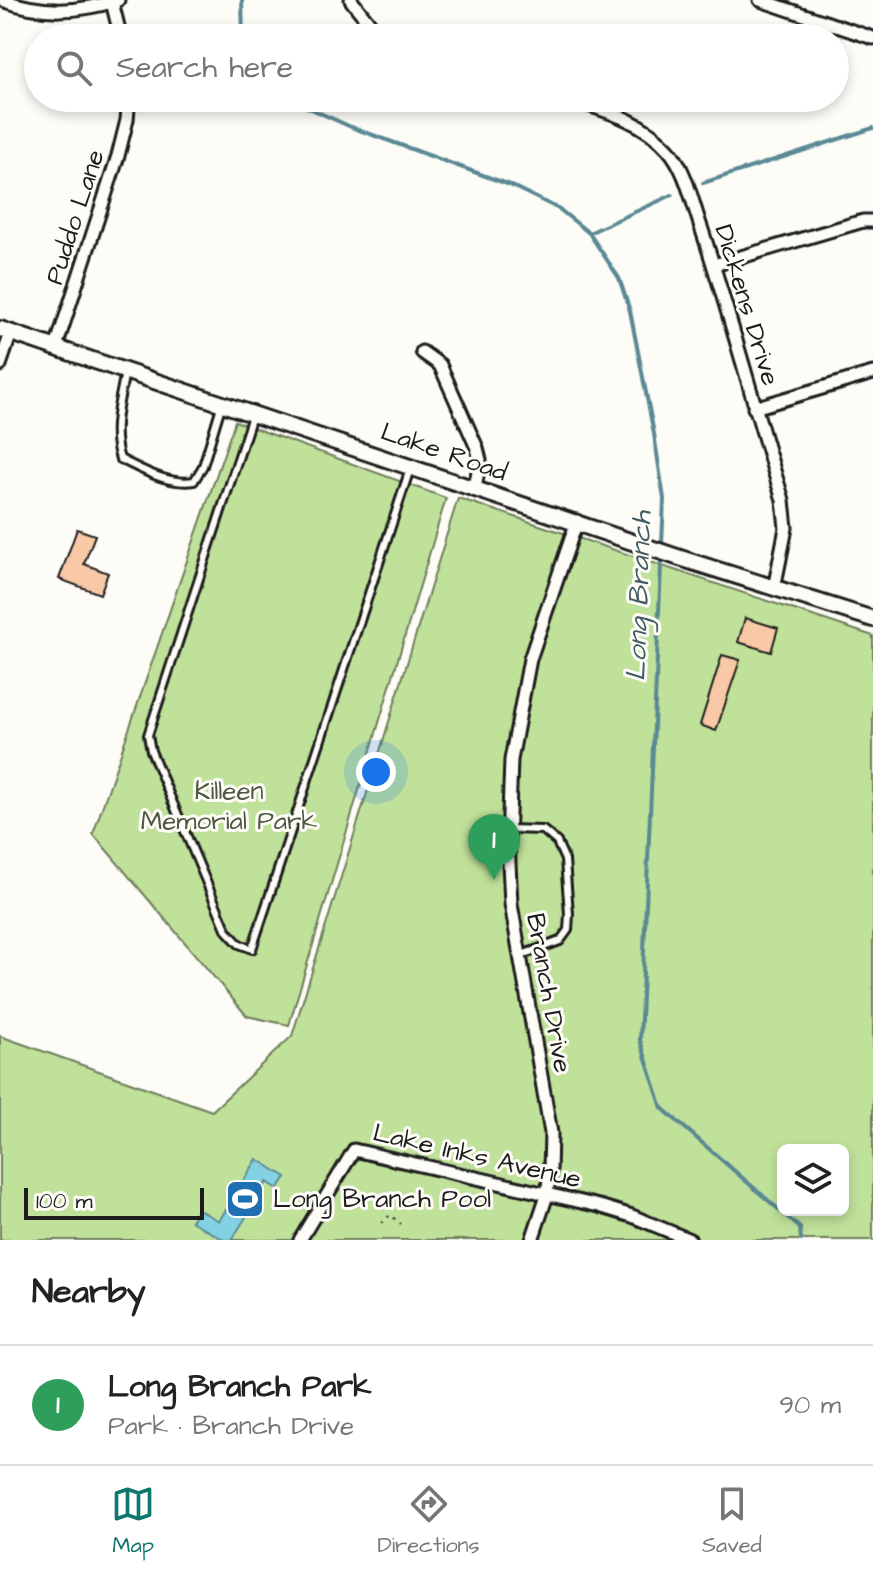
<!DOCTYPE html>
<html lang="en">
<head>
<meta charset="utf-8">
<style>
  body { margin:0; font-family:"Architects Daughter",sans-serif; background:#f2f2f2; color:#222 }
  .controls { position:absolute; right:24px; bottom:24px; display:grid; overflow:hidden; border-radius:12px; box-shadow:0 4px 12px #0003 }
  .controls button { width:72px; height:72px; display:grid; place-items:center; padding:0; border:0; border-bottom:2px solid #e0e0e0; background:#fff; color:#222; font:40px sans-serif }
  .scale { position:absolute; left:24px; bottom:20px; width:180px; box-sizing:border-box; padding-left:8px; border:4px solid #1c1c1c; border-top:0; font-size:22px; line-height:28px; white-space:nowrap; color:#1c1c1c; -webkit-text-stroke:6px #fdfcf7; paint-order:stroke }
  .you { position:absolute; left:376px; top:772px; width:28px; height:28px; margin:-20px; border:6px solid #fff; border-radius:50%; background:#1a73e8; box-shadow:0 0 0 12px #1a73e833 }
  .badge { display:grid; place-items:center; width:52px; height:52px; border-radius:50%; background:#0f766e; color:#fff; font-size:26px; font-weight:700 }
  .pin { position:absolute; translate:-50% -66px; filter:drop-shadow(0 2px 4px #0008) }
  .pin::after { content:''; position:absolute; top:42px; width:28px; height:24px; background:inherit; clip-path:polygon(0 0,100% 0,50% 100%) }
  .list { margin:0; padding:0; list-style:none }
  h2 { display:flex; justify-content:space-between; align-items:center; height:104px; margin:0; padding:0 32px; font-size:34px }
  h2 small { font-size:26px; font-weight:400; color:#767676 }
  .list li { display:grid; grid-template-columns:52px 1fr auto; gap:24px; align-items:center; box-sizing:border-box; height:120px; padding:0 32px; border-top:2px solid #e0e0e0 }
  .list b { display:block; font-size:30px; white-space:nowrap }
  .list p { margin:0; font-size:26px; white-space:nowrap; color:#767676 }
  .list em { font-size:26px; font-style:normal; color:#767676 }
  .icon { flex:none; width:44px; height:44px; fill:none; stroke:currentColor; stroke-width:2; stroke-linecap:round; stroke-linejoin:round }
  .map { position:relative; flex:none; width:873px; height:1240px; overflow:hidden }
  .search { position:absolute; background:#fff; box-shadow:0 4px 12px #0003; left:24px; right:24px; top:24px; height:88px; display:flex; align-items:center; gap:20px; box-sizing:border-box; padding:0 28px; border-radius:44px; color:#767676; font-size:30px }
  .sheet { height:224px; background:#fff }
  nav { display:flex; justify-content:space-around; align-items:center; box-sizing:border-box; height:112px; border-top:2px solid #e0e0e0; background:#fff; font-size:22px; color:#767676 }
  nav a { display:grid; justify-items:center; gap:4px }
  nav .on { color:#0f766e }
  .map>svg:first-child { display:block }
  .green { fill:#c0e19a; stroke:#6e7e5b; stroke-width:2; fill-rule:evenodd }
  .water { fill:#84d1e3; stroke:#5a8993; stroke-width:2 }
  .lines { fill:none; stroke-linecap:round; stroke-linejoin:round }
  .stream { stroke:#5a8993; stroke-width:4 }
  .building { fill:#f8c8a7; stroke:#1c1c1c; stroke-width:2 }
  .service-casing { stroke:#1c1c1c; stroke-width:12 }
  .minor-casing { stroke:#1c1c1c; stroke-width:17 }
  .tertiary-casing { stroke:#1c1c1c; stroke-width:20 }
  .path { stroke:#1c1c1c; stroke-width:2; stroke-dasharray:2 6; stroke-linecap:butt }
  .service { stroke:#fdfcf7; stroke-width:6 }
  .minor { stroke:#fdfcf7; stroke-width:11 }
  .tertiary { stroke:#fdfcf7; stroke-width:14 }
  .labels { text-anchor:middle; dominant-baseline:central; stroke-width:6; stroke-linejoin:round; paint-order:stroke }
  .street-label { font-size:26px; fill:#1c1c1c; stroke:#fdfcf7 }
  .park-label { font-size:26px; fill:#4d5742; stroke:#fdfcf7 }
  .poi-label { font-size:26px; fill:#1c1c1c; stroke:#fdfcf7; text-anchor:start }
  .water-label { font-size:28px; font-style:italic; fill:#405b62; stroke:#fdfcf7 }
</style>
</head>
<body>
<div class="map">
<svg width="873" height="1240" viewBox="0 0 873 1240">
  <rect width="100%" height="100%" fill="#fdfcf7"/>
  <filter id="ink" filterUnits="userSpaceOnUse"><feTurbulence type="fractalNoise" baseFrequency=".0125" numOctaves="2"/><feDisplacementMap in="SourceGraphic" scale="16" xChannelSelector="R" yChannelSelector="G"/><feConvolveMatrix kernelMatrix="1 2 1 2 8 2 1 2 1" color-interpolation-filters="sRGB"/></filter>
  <g filter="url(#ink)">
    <path class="green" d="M 235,421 L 446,498 L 289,1025 L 247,1016 L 93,834 Z
      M 458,498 L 873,636 L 873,1240 L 0,1240 L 0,1036 L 212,1111 L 292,1036 ZM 783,1150 L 843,1150 L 843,1210 L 783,1210 Z"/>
    <path class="water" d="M 257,1159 L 286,1177 L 278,1189 L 267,1182 L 232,1240 L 224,1240 L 191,1221 L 198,1209 L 219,1221 Z"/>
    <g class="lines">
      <path class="stream" d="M 242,0 L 243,38
        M 287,98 L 351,127 L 510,185 L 559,209 L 589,233 L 619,278 L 630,311 L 654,434 L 664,499 L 640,1040 L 662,1108 L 800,1228 L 801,1240
        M 703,183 L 873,128
        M 589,233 L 672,195"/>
    </g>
    <path class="building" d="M 77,529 L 95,535 L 84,564 L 108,573 L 100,594 L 59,579 Z
      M 745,618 L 778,628 L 771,652 L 738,642 Z
      M 722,655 L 740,660 L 716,731 L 700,725 Z"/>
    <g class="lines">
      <defs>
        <path id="service" d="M 125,371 C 120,401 110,429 120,459 C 143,470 168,485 194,481 L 203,466 L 222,403
          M 252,416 L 148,735 L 151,751 L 227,931 L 239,944 L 252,949 L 410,469
          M 508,829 L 543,830 L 557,842 L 565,860 L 569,914 L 568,930 L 560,941 L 519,956"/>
        <path id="minor" d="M 2,0 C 42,14 77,13 118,0
          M 351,0 L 373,28 L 389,38
          M 760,0 L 873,38
          M 112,2 L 121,38
          M 566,98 C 603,110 641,119 668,149 C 686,169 692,202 701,227 C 731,317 755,410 783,500 L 786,528 L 774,589
          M 714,265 L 863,221 L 873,221
          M 56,347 L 118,156 L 127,120 L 129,98
          M 422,352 L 440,365 L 477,448 L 480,460 L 475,488
          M 0,365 L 11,333
          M 754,408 L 873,373
          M 300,1240 L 354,1150 L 599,1206 L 632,1216 L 690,1240
          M 532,1240 L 547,1195 L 550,1172 L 551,1133 L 511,904 L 508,842 L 511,760 L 530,659 L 577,521"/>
        <path id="tertiary" d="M 0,329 L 680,558 L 873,619"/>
      </defs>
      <use href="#service" class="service-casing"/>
      <use href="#minor" class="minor-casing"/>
      <use href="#tertiary" class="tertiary-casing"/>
      <path class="path" d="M 382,1223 L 390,1215 L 401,1224"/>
      <use href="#service" class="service"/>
      <use href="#minor" class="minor"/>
      <use href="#tertiary" class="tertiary"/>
    </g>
  </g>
  <defs>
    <symbol id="stadium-square" viewBox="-11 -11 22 22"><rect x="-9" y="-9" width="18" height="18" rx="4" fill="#1f6fb2" stroke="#fdfcf7"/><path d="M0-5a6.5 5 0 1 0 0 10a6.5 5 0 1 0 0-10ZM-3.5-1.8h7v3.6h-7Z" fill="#fff"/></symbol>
  </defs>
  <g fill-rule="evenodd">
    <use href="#stadium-square" x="223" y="1177" width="44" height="44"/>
  </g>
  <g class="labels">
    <g class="street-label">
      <text transform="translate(75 217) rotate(-72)">Puddo Lane</text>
      <text transform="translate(747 305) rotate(73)">Dickens Drive</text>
      <text transform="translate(444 452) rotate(19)">Lake Road</text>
      <text transform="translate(549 993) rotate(80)">Branch Drive</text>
      <text transform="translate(477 1156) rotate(13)">Lake Inks Avenue</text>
    </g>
    <g class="park-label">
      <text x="229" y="791">Killeen<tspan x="229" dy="30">Memorial Park</tspan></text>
    </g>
    <g class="poi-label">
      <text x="273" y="1199">Long Branch Pool</text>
    </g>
    <g class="water-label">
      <text transform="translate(639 596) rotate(-88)">Long Branch</text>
    </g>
  </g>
</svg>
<div class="controls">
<button><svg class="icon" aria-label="layers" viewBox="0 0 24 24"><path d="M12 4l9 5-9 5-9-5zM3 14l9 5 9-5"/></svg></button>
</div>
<div class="scale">100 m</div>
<div class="you"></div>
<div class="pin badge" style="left:494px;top:880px;background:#2e9e5b">1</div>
<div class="search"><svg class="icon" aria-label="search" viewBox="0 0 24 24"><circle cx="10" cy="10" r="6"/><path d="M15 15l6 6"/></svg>Search here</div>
</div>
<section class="sheet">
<h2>Nearby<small></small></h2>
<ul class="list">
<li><span class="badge" style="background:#2e9e5b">1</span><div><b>Long Branch Park</b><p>Park · Branch Drive</p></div><em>90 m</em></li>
</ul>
</section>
<nav>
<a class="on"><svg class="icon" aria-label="map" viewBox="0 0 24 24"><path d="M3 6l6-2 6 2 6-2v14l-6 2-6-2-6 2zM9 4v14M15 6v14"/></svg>Map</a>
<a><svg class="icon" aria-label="directions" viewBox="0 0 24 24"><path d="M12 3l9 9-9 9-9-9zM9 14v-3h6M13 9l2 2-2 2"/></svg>Directions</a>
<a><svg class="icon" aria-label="saved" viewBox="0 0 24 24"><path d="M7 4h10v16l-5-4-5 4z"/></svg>Saved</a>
</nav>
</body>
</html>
